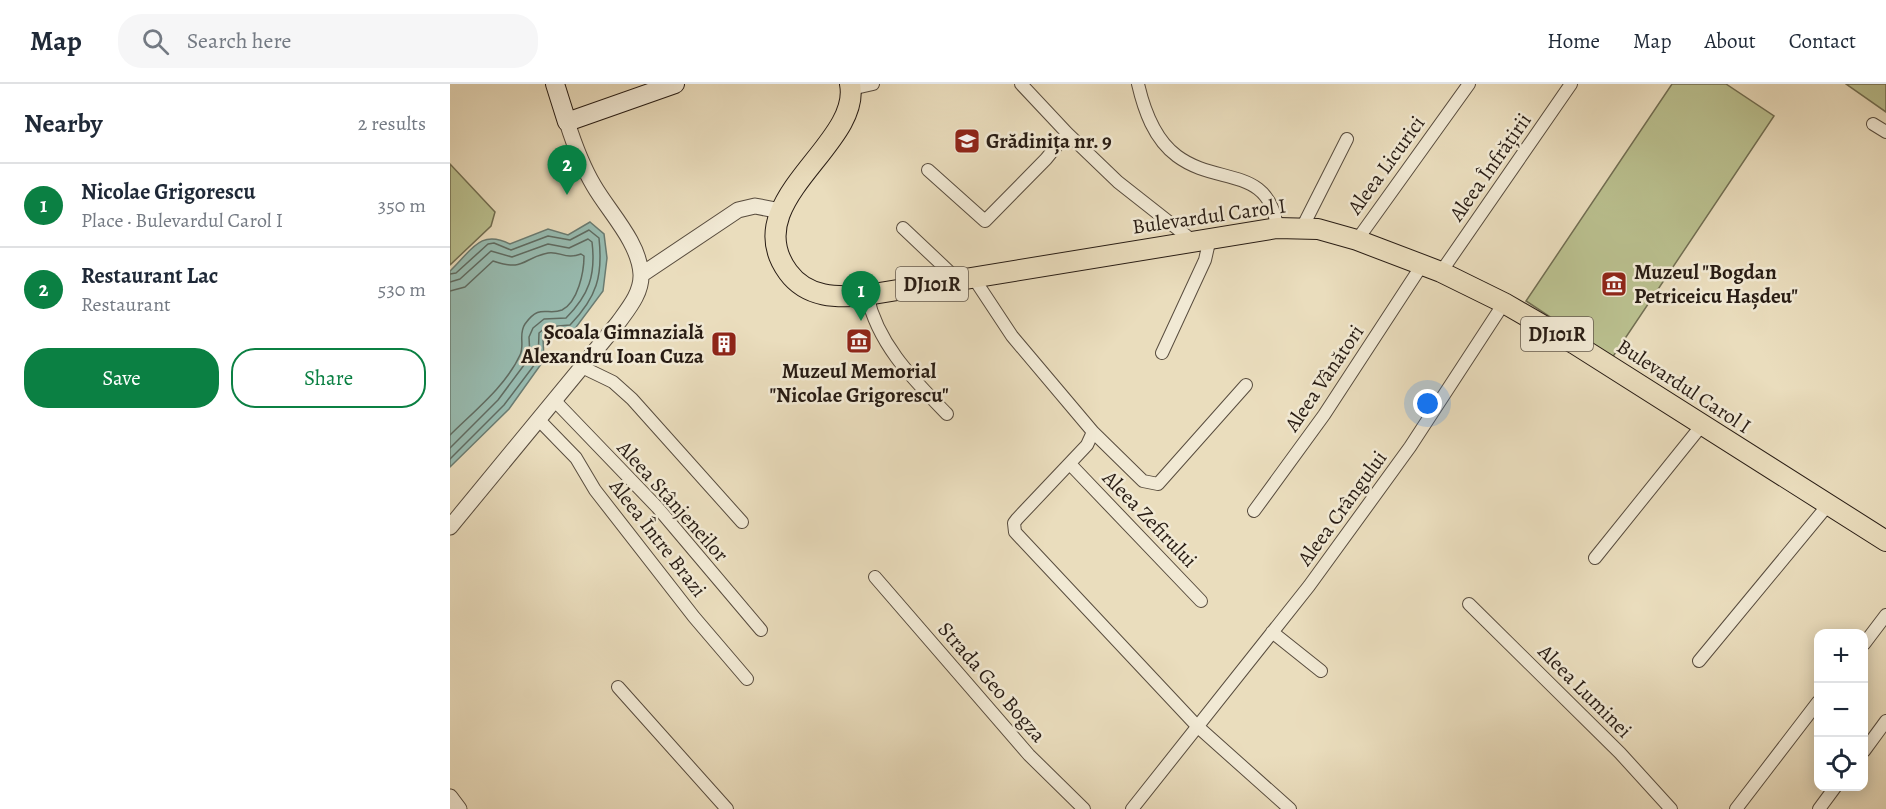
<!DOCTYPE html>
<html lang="en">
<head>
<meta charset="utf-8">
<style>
  body { margin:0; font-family:Alegreya,serif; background:#f6f6f7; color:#1f2937 }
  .controls { position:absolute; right:18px; bottom:18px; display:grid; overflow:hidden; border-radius:12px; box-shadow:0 3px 15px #0003 }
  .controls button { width:54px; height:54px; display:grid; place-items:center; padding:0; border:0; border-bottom:2px solid #e0e1e3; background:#fff; color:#1f2937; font:30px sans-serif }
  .you { position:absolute; left:978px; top:320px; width:21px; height:21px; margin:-15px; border:4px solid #fff; border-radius:50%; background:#1a73e8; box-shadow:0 0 0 9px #1a73e833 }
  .badge { display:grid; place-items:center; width:39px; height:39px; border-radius:50%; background:#0b8043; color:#fff; font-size:20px; font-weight:700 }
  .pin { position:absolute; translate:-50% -50px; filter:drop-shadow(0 2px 3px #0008) }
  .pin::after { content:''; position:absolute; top:32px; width:21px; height:18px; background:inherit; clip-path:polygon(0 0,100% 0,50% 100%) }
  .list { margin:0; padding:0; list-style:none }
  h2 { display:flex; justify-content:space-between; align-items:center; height:78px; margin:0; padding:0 24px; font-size:26px }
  h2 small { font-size:20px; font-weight:400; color:#747a83 }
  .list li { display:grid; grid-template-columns:39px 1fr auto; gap:18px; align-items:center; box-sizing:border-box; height:84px; padding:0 24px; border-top:2px solid #e0e1e3 }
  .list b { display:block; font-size:22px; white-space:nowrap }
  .list p { margin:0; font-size:20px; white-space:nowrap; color:#747a83 }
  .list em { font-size:20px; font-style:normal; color:#747a83 }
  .actions { display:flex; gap:12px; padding:18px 24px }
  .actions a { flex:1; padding:14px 0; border:2px solid #0b8043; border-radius:24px; text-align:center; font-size:21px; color:#0b8043 }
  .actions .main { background:#0b8043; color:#fff }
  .icon { flex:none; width:33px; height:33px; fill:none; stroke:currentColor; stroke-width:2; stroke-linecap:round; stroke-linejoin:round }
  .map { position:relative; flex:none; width:1436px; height:725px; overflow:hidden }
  header { display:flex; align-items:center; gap:36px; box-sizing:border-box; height:84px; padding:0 30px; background:#fff; border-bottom:2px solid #e0e1e3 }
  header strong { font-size:28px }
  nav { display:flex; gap:33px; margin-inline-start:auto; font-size:21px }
  .search { width:420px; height:54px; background:#f6f6f7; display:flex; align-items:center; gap:15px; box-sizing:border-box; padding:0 21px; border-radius:24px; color:#747a83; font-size:22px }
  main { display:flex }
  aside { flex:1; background:#fff }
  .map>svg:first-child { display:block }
  .green { fill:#bac08f; stroke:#716e52; stroke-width:1.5 }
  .water { fill:#98bcb1; stroke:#6b7c72; stroke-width:1.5 }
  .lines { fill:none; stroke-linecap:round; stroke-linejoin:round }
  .shore { stroke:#606c62; stroke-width:1.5 }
  .minor-casing { stroke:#584c3e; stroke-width:14 }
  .tertiary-casing { stroke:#584c3e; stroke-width:17 }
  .secondary-casing { stroke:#281c14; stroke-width:20 }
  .primary-casing { stroke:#281c14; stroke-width:22 }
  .minor { stroke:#f1e9d4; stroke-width:12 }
  .tertiary { stroke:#f1e9d4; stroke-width:15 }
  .secondary { stroke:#f1e9d4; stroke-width:18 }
  .primary { stroke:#eaddbd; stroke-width:20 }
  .labels { text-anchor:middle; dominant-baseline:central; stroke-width:5; stroke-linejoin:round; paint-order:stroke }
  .shield { fill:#f1e9d4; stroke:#645a4e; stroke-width:1.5 }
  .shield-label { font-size:20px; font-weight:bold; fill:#281c14 }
  .poi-label { font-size:21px; font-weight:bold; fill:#281c14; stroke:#f1e9d4; text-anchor:start }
  .street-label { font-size:21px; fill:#281c14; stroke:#f1e9d4 }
</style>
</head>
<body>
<header>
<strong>Map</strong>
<div class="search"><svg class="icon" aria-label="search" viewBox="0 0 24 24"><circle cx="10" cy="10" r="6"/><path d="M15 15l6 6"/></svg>Search here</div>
<nav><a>Home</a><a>Map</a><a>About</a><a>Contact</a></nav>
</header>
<main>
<aside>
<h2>Nearby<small>2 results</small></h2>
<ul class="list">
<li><span class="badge">1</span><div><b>Nicolae Grigorescu</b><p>Place · Bulevardul Carol I</p></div><em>350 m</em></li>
<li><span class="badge">2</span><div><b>Restaurant Lac</b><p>Restaurant</p></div><em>530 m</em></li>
</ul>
<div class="actions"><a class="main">Save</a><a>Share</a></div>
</aside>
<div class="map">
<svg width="1436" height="725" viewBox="0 0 1436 725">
  <rect width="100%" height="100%" fill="#eaddbd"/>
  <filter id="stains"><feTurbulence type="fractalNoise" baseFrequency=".00333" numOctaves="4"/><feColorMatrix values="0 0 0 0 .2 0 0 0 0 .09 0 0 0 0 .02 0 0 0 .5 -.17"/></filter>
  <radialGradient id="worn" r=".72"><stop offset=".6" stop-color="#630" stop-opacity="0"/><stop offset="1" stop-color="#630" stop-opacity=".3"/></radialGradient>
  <path class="green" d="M 1222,0 L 1276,0 L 1324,32 L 1162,274 L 1076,217 Z
    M 1396,0 L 1436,0 L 1436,28 Z
    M 0,80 L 45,128 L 41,142 L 0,181 Z"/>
  <path class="water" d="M 140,138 L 154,150 L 157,174 L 153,207 L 124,246 L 116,249 L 98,248 L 93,254 L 94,276 L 59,325 L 0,383 L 0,187 C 22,166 30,145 60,160 L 98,145 L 118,151 Z"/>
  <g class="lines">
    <path class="shore" d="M 0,190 L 6,189 L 38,160 L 44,159 L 61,166 L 98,152 L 120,156 L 139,146 L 149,154 C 153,192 147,213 120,241 L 96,243 L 89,249 L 88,276 L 54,321 L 0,375
      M 0,198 L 10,195 L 41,167 L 62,173 L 98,160 L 119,164 L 138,155 L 142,158 C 146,191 139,211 116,234 L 94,235 L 83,244 L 79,253 L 80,273 L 48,316 L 0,364
      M 0,207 L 15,203 L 43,177 C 75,188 72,174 98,169 C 110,167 116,176 131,170 L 134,172 C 134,188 128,218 112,226 C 97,232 90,219 75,240 C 68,250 75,261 70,271 C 56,302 23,328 0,351"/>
    <defs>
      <path id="minor" d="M 571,0 L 617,49 L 668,98 L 743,157
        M 688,0 C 694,26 704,55 727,72 C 767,102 820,81 827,144
        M 401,5 L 423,0
        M 1423,40 L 1436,48
        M 478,86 L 535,137 L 596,75 L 617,49
        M 453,144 L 508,196
        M 852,144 L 897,55
        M 907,156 L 1019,0
        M 991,188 L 1121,0
        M 523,193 L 562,252 L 643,348 L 637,361 L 567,435 L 564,439 L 565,448 L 747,642 L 840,725
        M 417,211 C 428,261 463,295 497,330
        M 712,269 L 755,176 L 760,154
        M 132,283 L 163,298 L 182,315 L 292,438
        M 105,317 L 207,423 L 311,546
        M 89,336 L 126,374 L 145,406 L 244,533 L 297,595
        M 643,348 L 693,397 L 708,400 L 796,301
        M 620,380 L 751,517
        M 804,427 L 874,331 L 972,181
        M 1145,474 L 1252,341
        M 425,493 L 579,671 L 634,725
        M 1019,520 L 1170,669 L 1221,725
        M 822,548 L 871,587
        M 1414,560 L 1436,531
        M 1249,577 L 1378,421
        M 168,603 L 277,725
        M 1414,667 L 1436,637
        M 682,725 L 859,502 L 960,363 L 1054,219
        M 1286,725 L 1368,618
        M 1369,725 L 1386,702"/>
      <path id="tertiary" d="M 191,191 L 288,126 L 305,122 L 331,127
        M 0,443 L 168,239 C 178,225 192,209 191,190 C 189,158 159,128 144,102 C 132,82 124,60 117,38
        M 0,713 L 9,725"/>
      <path id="secondary" d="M 105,0 L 117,38 L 225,0"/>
      <path id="primary" d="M 400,0 C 412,61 286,117 338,188 C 357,214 387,214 417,211 L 827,144 L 868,145 L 907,156 L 991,188 L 1054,219 L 1125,260 L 1436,457"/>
    </defs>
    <use href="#minor" class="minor-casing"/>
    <use href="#tertiary" class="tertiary-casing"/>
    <use href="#secondary" class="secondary-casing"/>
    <use href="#primary" class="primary-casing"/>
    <use href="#minor" class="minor"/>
    <use href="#tertiary" class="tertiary"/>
    <use href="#secondary" class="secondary"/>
    <use href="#primary" class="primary"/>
  </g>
  <defs>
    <symbol id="school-square" viewBox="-11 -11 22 22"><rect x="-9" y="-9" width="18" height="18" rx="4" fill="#8f2418" stroke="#f1e9d4"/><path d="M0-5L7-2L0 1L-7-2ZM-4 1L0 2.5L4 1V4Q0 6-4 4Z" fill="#fff"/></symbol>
    <symbol id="museum-square" viewBox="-11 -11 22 22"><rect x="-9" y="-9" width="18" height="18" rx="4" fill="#8f2418" stroke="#f1e9d4"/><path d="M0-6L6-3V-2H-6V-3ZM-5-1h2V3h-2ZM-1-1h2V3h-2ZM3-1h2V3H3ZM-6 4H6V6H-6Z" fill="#fff"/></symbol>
    <symbol id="building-square" viewBox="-11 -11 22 22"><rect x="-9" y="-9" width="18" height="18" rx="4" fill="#8f2418" stroke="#f1e9d4"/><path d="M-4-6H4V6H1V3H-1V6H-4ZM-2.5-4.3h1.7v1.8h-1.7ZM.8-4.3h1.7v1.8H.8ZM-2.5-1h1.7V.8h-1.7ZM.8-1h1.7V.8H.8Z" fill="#fff"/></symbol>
  </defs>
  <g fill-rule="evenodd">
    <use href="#school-square" x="502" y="42" width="30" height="30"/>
    <use href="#museum-square" x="1149" y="185" width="30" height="30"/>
    <use href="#museum-square" x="394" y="242" width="30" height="30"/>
    <use href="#building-square" x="259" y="245" width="30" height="30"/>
  </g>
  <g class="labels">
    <g class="shield">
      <rect x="446" y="183" width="72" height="34" rx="4.5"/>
      <rect x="1071" y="233" width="72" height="34" rx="4.5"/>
    </g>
    <g class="shield-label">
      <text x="482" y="200">DJ101R</text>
      <text x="1107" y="250">DJ101R</text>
    </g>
    <g class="poi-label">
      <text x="536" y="57">Grădinița nr. 9</text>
      <text x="1184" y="188">Muzeul "Bogdan<tspan x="1184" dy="24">Petriceicu Hașdeu"</tspan></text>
      <text x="254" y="248" text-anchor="end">Școala Gimnazială<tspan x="254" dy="24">Alexandru Ioan Cuza</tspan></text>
      <text x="409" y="287" text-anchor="middle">Muzeul Memorial<tspan x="409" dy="24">"Nicolae Grigorescu"</tspan></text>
    </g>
    <g class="street-label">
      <text transform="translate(936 81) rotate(-54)">Aleea Licurici</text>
      <text transform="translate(1040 83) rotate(-55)">Aleea Înfrățirii</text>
      <text transform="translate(759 132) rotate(-8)">Bulevardul Carol I</text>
      <text transform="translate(874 294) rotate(-56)">Aleea Vânători</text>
      <text transform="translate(1234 302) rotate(33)">Bulevardul Carol I</text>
      <text transform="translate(223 417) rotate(48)">Aleea Stânjeneilor</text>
      <text transform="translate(892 424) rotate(-54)">Aleea Crângului</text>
      <text transform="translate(700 435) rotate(46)">Aleea Zefirului</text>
      <text transform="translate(208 454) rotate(52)">Aleea Între Brazi</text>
      <text transform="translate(542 598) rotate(49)">Strada Geo Bogza</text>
      <text transform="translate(1135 607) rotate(45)">Aleea Luminei</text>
    </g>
  </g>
  <rect width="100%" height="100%" filter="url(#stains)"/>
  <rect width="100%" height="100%" fill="url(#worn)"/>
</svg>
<div class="controls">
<button>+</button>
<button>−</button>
<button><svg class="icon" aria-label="locate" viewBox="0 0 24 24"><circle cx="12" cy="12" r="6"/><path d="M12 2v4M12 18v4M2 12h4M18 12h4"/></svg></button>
</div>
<div class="you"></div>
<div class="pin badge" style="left:411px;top:237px">1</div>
<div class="pin badge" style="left:117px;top:111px">2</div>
</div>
</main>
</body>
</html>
